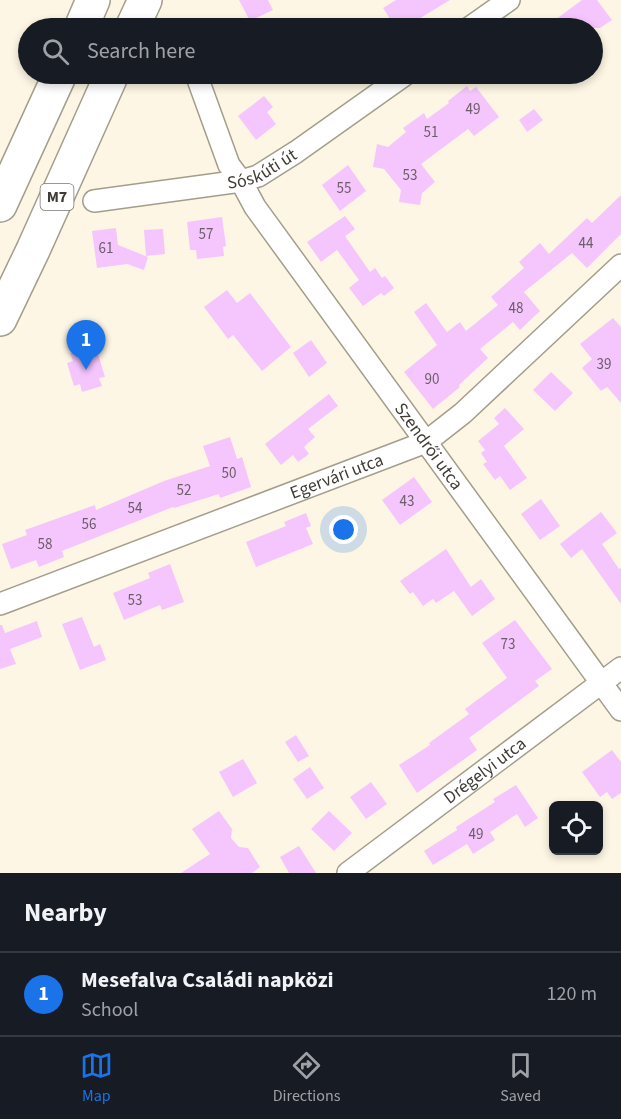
<!DOCTYPE html>
<html lang="en">
<head>
<meta charset="utf-8">
<style>
  body { margin:0; font-family:"Source Sans 3",sans-serif; background:#242831; color:#f1f3f6 }
  .controls { position:absolute; right:18px; bottom:18px; display:grid; overflow:hidden; border-radius:9px; box-shadow:0 3px 9px #0003 }
  .controls button { width:54px; height:54px; display:grid; place-items:center; padding:0; border:0; border-bottom:2px solid #363941; background:#171b24; color:#f1f3f6; font:30px sans-serif }
  .you { position:absolute; left:344px; top:530px; width:21px; height:21px; margin:-15px; border:4px solid #fff; border-radius:50%; background:#1a73e8; box-shadow:0 0 0 9px #1a73e833 }
  .badge { display:grid; place-items:center; width:39px; height:39px; border-radius:50%; background:#1a73e8; color:#fff; font-size:20px; font-weight:700 }
  .pin { position:absolute; translate:-50% -50px; filter:drop-shadow(0 2px 3px #0008) }
  .pin::after { content:''; position:absolute; top:32px; width:21px; height:18px; background:inherit; clip-path:polygon(0 0,100% 0,50% 100%) }
  .list { margin:0; padding:0; list-style:none }
  h2 { display:flex; justify-content:space-between; align-items:center; height:78px; margin:0; padding:0 24px; font-size:26px }
  h2 small { font-size:20px; font-weight:400; color:#9ea1a6 }
  .list li { display:grid; grid-template-columns:39px 1fr auto; gap:18px; align-items:center; box-sizing:border-box; height:84px; padding:0 24px; border-top:2px solid #363941 }
  .list b { display:block; font-size:22px; white-space:nowrap }
  .list p { margin:0; font-size:20px; white-space:nowrap; color:#9ea1a6 }
  .list em { font-size:20px; font-style:normal; color:#9ea1a6 }
  .icon { flex:none; width:33px; height:33px; fill:none; stroke:currentColor; stroke-width:2; stroke-linecap:round; stroke-linejoin:round }
  .map { position:relative; flex:none; width:621px; height:873px; overflow:hidden }
  .search { position:absolute; background:#171b24; box-shadow:0 3px 9px #0003; left:18px; right:18px; top:18px; height:66px; display:flex; align-items:center; gap:15px; box-sizing:border-box; padding:0 21px; border-radius:33px; color:#9ea1a6; font-size:22px }
  .sheet { height:162px; background:#171b24 }
  nav { display:flex; justify-content:space-around; align-items:center; box-sizing:border-box; height:84px; border-top:2px solid #363941; background:#171b24; font-size:16px; color:#9ea1a6 }
  nav a { display:grid; justify-items:center; gap:3px }
  nav .on { color:#1a73e8 }
  .map>svg:first-child { display:block }
  .building { fill:#f5c5fd }
  .lines { fill:none; stroke-linecap:round; stroke-linejoin:round }
  .street-casing { stroke:#a39d8c; stroke-width:24 }
  .highway-casing { stroke:#a39d8c; stroke-width:36 }
  .street { stroke:#fff; stroke-width:21 }
  .highway { stroke:#fff; stroke-width:33 }
  .labels { text-anchor:middle; dominant-baseline:central; stroke-width:4.5; stroke-linejoin:round; paint-order:stroke }
  .number-label { font-size:15px; fill:#6c5e67 }
  .shield { fill:#fff; stroke:#797672; stroke-width:1.5 }
  .shield-label { font-size:16px; font-weight:bold; fill:#3f3c35 }
  .street-label { font-size:18px; fill:#3f3c35; stroke:#fff }
</style>
</head>
<body>
<div class="map">
<svg width="621" height="873" viewBox="0 0 621 873">
  <rect width="100%" height="100%" fill="#fdf6e4"/>
  <path class="building" d="M 239,0 L 268,0 L 273,10 L 250,21 Z
    M 396,0 L 450,0 L 404,28 L 396,28 L 383,8 Z
    M 582,0 L 597,0 L 612,20 L 600,28 L 544,28 Z
    M 467,86 L 470,91 L 476,87 L 499,117 L 474,136 L 468,129 L 421,164 L 435,182 L 422,193 L 420,205 L 399,202 L 401,190 L 384,169 L 373,167 L 377,144 L 388,147 L 406,132 L 403,128 L 424,113 L 427,119 L 449,103 L 448,101 Z
    M 264,96 L 273,107 L 267,112 L 276,124 L 256,140 L 238,116 Z
    M 534,109 L 543,120 L 527,132 L 519,120 Z
    M 348,165 L 366,191 L 340,211 L 322,185 Z
    M 621,195 L 621,234 L 587,268 L 572,253 L 524,292 L 540,311 L 520,330 L 513,322 L 480,349 L 488,358 L 459,385 L 460,387 L 433,409 L 404,372 L 437,345 L 414,312 L 426,303 L 447,332 L 460,322 L 466,331 L 498,305 L 491,297 L 524,268 L 519,262 L 540,243 L 549,254 L 587,218 L 592,223 Z
    M 345,216 L 355,229 L 345,236 L 370,272 L 375,268 L 382,278 L 385,276 L 394,288 L 384,296 L 381,293 L 363,306 L 349,288 L 359,280 L 337,250 L 321,262 L 307,242 Z
    M 222,217 L 226,246 L 223,247 L 224,256 L 197,259 L 196,250 L 190,250 L 187,222 Z
    M 116,228 L 118,245 L 148,257 L 144,270 L 127,264 L 97,268 L 92,231 Z
    M 163,229 L 165,254 L 146,256 L 144,230 Z
    M 227,290 L 237,303 L 250,293 L 291,347 L 262,371 L 233,335 L 228,339 L 204,307 Z
    M 613,318 L 621,327 L 621,403 L 607,387 L 601,391 L 582,368 L 592,359 L 580,344 Z
    M 311,340 L 327,363 L 309,377 L 293,353 Z
    M 90,348 L 92,356 L 98,354 L 105,377 L 99,378 L 102,386 L 82,392 L 80,384 L 74,386 L 67,363 L 73,361 L 70,353 Z
    M 551,372 L 573,393 L 555,411 L 533,390 Z
    M 329,394 L 338,406 L 308,429 L 315,437 L 304,447 L 309,454 L 298,462 L 293,455 L 281,465 L 265,444 Z
    M 505,408 L 524,429 L 504,446 L 527,478 L 510,490 L 500,476 L 495,480 L 483,464 L 487,462 L 481,453 L 485,450 L 478,441 L 499,424 L 494,418 Z
    M 230,437 L 237,459 L 242,457 L 251,487 L 220,498 L 219,494 L 174,508 L 173,507 L 62,551 L 64,557 L 39,567 L 36,560 L 11,569 L 2,544 L 27,535 L 25,530 L 95,505 L 96,510 L 164,481 L 210,466 L 203,446 Z
    M 414,477 L 432,502 L 400,525 L 382,500 Z
    M 541,499 L 560,526 L 540,540 L 521,514 Z
    M 601,512 L 617,533 L 602,544 L 619,569 L 621,568 L 621,604 L 582,549 L 571,558 L 560,544 Z
    M 306,513 L 311,526 L 306,528 L 313,544 L 256,567 L 246,542 L 286,526 L 284,522 Z
    M 446,549 L 471,587 L 481,579 L 495,599 L 472,616 L 454,591 L 436,603 L 433,599 L 423,606 L 413,592 L 410,594 L 400,581 Z
    M 170,564 L 184,602 L 162,610 L 160,605 L 124,620 L 113,593 L 150,578 L 148,573 Z
    M 82,617 L 94,647 L 100,644 L 106,660 L 80,670 L 62,624 Z
    M 515,620 L 552,669 L 535,681 L 539,686 L 469,738 L 477,750 L 417,793 L 399,765 L 430,745 L 429,743 L 469,714 L 465,709 L 507,678 L 482,643 Z
    M 37,621 L 42,637 L 10,649 L 16,664 L 0,669 L 0,625 L 2,625 L 5,633 Z
    M 296,735 L 309,756 L 298,762 L 285,742 Z
    M 612,750 L 621,762 L 621,793 L 612,799 L 607,792 L 600,797 L 582,772 Z
    M 243,759 L 257,783 L 233,797 L 219,772 Z
    M 310,767 L 324,788 L 307,799 L 293,779 Z
    M 371,782 L 387,804 L 366,819 L 350,797 Z
    M 516,785 L 538,818 L 525,827 L 517,814 L 490,832 L 495,840 L 473,854 L 467,844 L 433,865 L 424,851 L 457,830 L 456,827 L 495,802 L 493,799 Z
    M 219,811 L 232,829 L 231,838 L 239,847 L 248,848 L 260,867 L 252,873 L 181,873 L 210,854 L 192,829 Z
    M 329,811 L 352,833 L 334,851 L 311,829 Z
    M 299,846 L 316,873 L 289,873 L 280,857 Z"/>
  <g class="lines">
    <defs>
      <g id="street">
        <path d="M 469,28 L 509,0"/>
        <path id="s1" d="M 196,74 L 229,165 L 241,181 L 255,207 L 621,710"/>
        <path id="s2" d="M 94,201 L 241,181 L 258,176 L 296,152 L 406,74"/>
        <path id="s3" d="M 0,604 L 426,442 L 463,413 L 621,265"/>
        <path id="s4" d="M 348,873 L 621,668"/>
      </g>
      <path id="highway" d="M 81,28 L 93,0
        M 132,28 L 145,0
        M 0,205 L 60,74
        M 0,319 L 33,250 L 112,74"/>
    </defs>
    <use href="#street" class="street-casing"/>
    <use href="#highway" class="highway-casing"/>
    <use href="#street" class="street"/>
    <use href="#highway" class="highway"/>
  </g>
  <g class="labels">
    <g class="number-label">
      <text x="473" y="109">49</text>
      <text x="431" y="132">51</text>
      <text x="410" y="175">53</text>
      <text x="344" y="188">55</text>
      <text x="206" y="234">57</text>
      <text x="586" y="243">44</text>
      <text x="106" y="248">61</text>
      <text x="516" y="308">48</text>
      <text x="604" y="364">39</text>
      <text x="432" y="379">90</text>
      <text x="229" y="473">50</text>
      <text x="184" y="490">52</text>
      <text x="407" y="501">43</text>
      <text x="135" y="508">54</text>
      <text x="89" y="524">56</text>
      <text x="45" y="544">58</text>
      <text x="135" y="600">53</text>
      <text x="508" y="644">73</text>
      <text x="476" y="834">49</text>
    </g>
    <rect class="shield" x="40.5" y="184" width="33" height="26" rx="4.5"/>
    <g class="shield-label">
      <text x="57" y="197">M7</text>
    </g>
    <g class="street-label">
      <text stroke="none"><textPath href="#s2" startOffset="172">Sóskúti út</textPath></text>
      <text stroke="none"><textPath href="#s1" startOffset="442">Szendrői utca</textPath></text>
      <text stroke="none"><textPath href="#s3" startOffset="360">Egervári utca</textPath></text>
      <text stroke="none"><textPath href="#s4" startOffset="171">Drégelyi utca</textPath></text>
    </g>
  </g>
</svg>
<div class="controls">
<button><svg class="icon" aria-label="locate" viewBox="0 0 24 24"><circle cx="12" cy="12" r="6"/><path d="M12 2v4M12 18v4M2 12h4M18 12h4"/></svg></button>
</div>
<div class="you"></div>
<div class="pin badge" style="left:86px;top:370px">1</div>
<div class="search"><svg class="icon" aria-label="search" viewBox="0 0 24 24"><circle cx="10" cy="10" r="6"/><path d="M15 15l6 6"/></svg>Search here</div>
</div>
<section class="sheet">
<h2>Nearby<small></small></h2>
<ul class="list">
<li><span class="badge">1</span><div><b>Mesefalva Családi napközi</b><p>School</p></div><em>120 m</em></li>
</ul>
</section>
<nav>
<a class="on"><svg class="icon" aria-label="map" viewBox="0 0 24 24"><path d="M3 6l6-2 6 2 6-2v14l-6 2-6-2-6 2zM9 4v14M15 6v14"/></svg>Map</a>
<a><svg class="icon" aria-label="directions" viewBox="0 0 24 24"><path d="M12 3l9 9-9 9-9-9zM9 14v-3h6M13 9l2 2-2 2"/></svg>Directions</a>
<a><svg class="icon" aria-label="saved" viewBox="0 0 24 24"><path d="M7 4h10v16l-5-4-5 4z"/></svg>Saved</a>
</nav>
</body>
</html>
